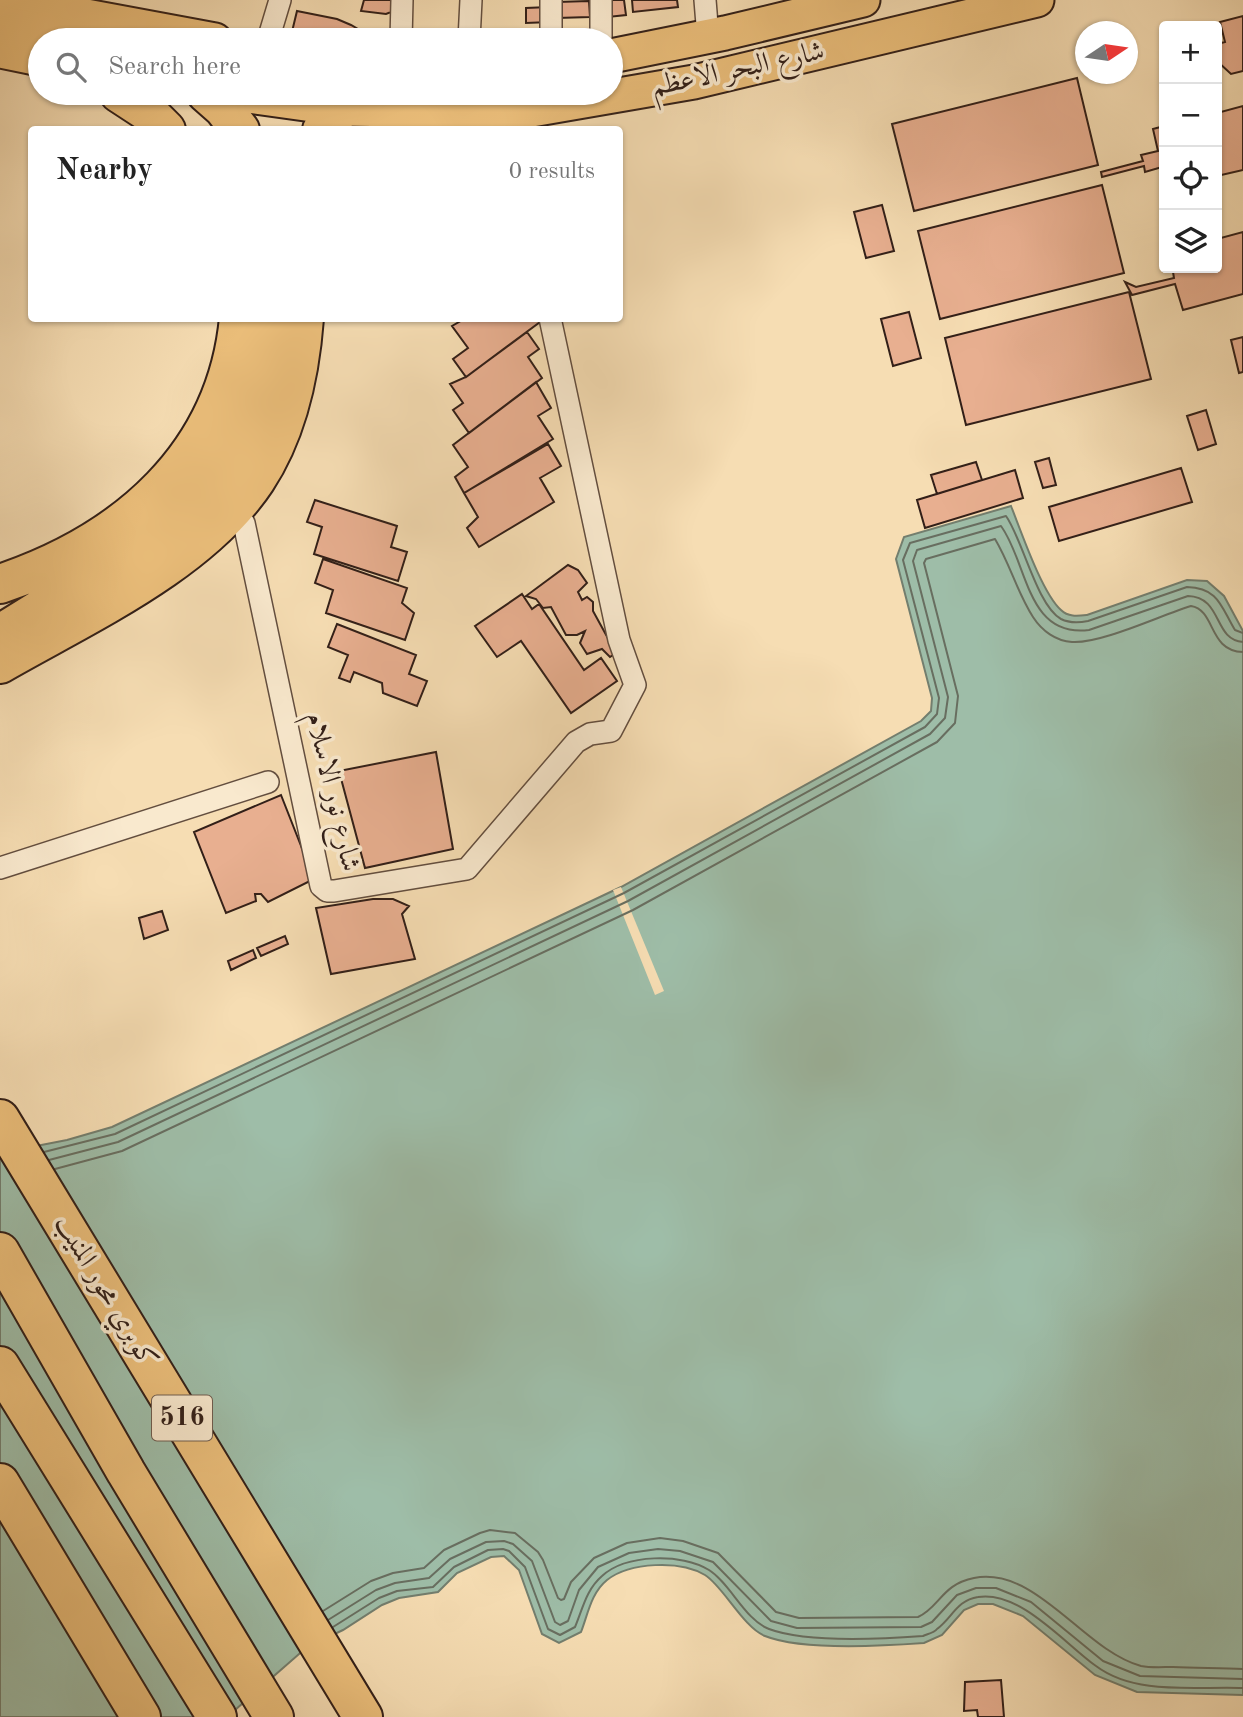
<!DOCTYPE html>
<html lang="en">
<head>
<meta charset="utf-8">
<style>
  body { margin:0; font-family:"Old Standard TT",Amiri,serif; background:#f6f6f6; color:#222 }
  .controls { position:absolute; right:21px; top:21px; display:grid; overflow:hidden; border-radius:7px; box-shadow:0 2px 5px #0004 }
  .controls button { width:63px; height:63px; display:grid; place-items:center; padding:0; border:0; border-bottom:2px solid #e0e0e0; background:#fff; color:#222; font:35px sans-serif }
  .compass { position:absolute; left:1075px; top:21px; width:63px; height:63px; border-radius:50%; background:#fff; box-shadow:0 2px 5px #0004; rotate:77deg }
  .list { margin:0; padding:0; list-style:none }
  h2 { display:flex; justify-content:space-between; align-items:center; height:91px; margin:0; padding:0 28px; font-size:30px }
  h2 small { font-size:23px; font-weight:400; color:#767676 }
  .icon { flex:none; width:38px; height:38px; fill:none; stroke:currentColor; stroke-width:2; stroke-linecap:round; stroke-linejoin:round }
  .map { position:relative; flex:none; width:1243px; height:1717px; overflow:hidden }
  .search { position:absolute; background:#fff; box-shadow:0 2px 5px #0004; left:28px; top:28px; width:595px; height:77px; display:flex; align-items:center; gap:18px; box-sizing:border-box; padding:0 24px; border-radius:38px; color:#767676; font-size:26px }
  .panel { position:absolute; background:#fff; box-shadow:0 2px 5px #0004; left:28px; top:126px; width:595px; height:196px; border-radius:7px }
  .map>svg:first-child { display:block }
  .water { fill:#9ebda8; stroke:#737e6e; stroke-width:2 }
  .pier { fill:#f6ddb3 }
  .lines { fill:none; stroke-linecap:round; stroke-linejoin:round }
  .shore { stroke:#686e60; stroke-width:2 }
  .building { fill:#e8af90; stroke:#321f18; stroke-width:2 }
  .minor-casing { stroke:#634e3f; stroke-width:24 }
  .primary-casing { stroke:#321f18; stroke-width:37 }
  .motorway-casing { stroke:#321f18; stroke-width:42 }
  .minor { stroke:#f9e9ce; stroke-width:21 }
  .primary { stroke:#ebbe7a; stroke-width:33 }
  .motorway { stroke:#ebbe7a; stroke-width:38 }
  .labels { text-anchor:middle; dominant-baseline:central; stroke-width:7; stroke-linejoin:round; paint-order:stroke }
  .shield { fill:#f9e9ce; stroke:#6e5c4f; stroke-width:2 }
  .shield-label { font-size:26px; font-weight:bold; fill:#321f18 }
  .street-label { font-size:28px; fill:#321f18; stroke:#f9e9ce }
</style>
</head>
<body>
<div class="map">
<svg width="1243" height="1717" viewBox="0 0 1243 1717">
  <rect width="100%" height="100%" fill="#f6ddb3"/>
  <filter id="stains"><feTurbulence type="fractalNoise" baseFrequency=".00286" numOctaves="4"/><feColorMatrix values="0 0 0 0 .2 0 0 0 0 .09 0 0 0 0 .02 0 0 0 .5 -.17"/></filter>
  <radialGradient id="worn" r=".72"><stop offset=".6" stop-color="#630" stop-opacity="0"/><stop offset="1" stop-color="#630" stop-opacity=".3"/></radialGradient>
  <path class="water" d="M 1011,506 C 1021,531 1042,593 1061,610 C 1068,617 1077,616 1087,615 L 1187,580 L 1207,581 L 1224,596 L 1243,631 L 1243,1695 L 1137,1692 L 1095,1675 L 1023,1616 L 993,1604 L 978,1604 L 964,1610 L 942,1635 L 924,1643 C 883,1646 802,1651 765,1636 C 743,1627 723,1586 705,1575 C 680,1560 630,1562 607,1580 C 591,1593 588,1614 581,1632 L 559,1643 L 542,1634 L 519,1570 L 504,1556 L 491,1557 L 457,1573 L 438,1592 L 399,1598 L 382,1605 L 343,1630 L 307,1647 L 227,1717 L 0,1717 L 0,1153 L 67,1140 L 112,1127 L 621,887 L 921,721 L 931,711 L 932,698 L 896,559 L 904,537 Z"/>
  <path class="pier" d="M 621,887 L 664,991 L 655,995 L 613,890 Z"/>
  <g class="lines">
    <path class="shore" d="M 44,1152 L 115,1134 L 624,893 L 925,727 L 937,714 L 939,698 L 903,560 L 910,543 L 1006,516 C 1022,538 1037,606 1061,619 C 1069,623 1078,623 1088,621 L 1187,587 C 1219,588 1221,607 1235,630 L 1243,633
      M 49,1160 L 118,1142 L 628,901 L 930,734 L 945,718 L 948,697 L 913,561 L 917,550 L 1001,526 C 1028,563 1026,638 1089,630 L 1188,596 C 1223,597 1213,640 1243,642
      M 55,1169 L 122,1151 L 633,910 L 937,742 L 955,723 L 958,696 L 924,563 L 926,559 L 995,539 C 1010,564 1017,592 1033,617 C 1042,631 1056,641 1072,642 C 1101,644 1161,615 1191,606 C 1216,610 1208,651 1243,652
      M 323,1611 L 371,1581 L 393,1573 L 424,1568 L 444,1550 L 480,1533 L 490,1530 L 515,1533 L 538,1552 L 543,1560 L 558,1598 L 561,1600 L 564,1599 L 571,1582 L 594,1558 L 627,1543 L 660,1538 L 683,1541 L 718,1553 L 776,1612 L 799,1618 L 918,1617 C 939,1608 942,1584 974,1578 C 1037,1566 1083,1650 1141,1666 C 1151,1668 1163,1667 1173,1667 C 1196,1668 1220,1668 1243,1669
      M 328,1620 L 376,1590 L 395,1583 L 429,1578 L 450,1559 L 486,1542 L 504,1541 L 513,1544 L 532,1561 L 555,1622 L 560,1625 L 568,1621 L 579,1590 L 598,1567 L 629,1553 L 658,1549 L 680,1551 L 713,1562 L 771,1621 L 797,1628 L 921,1627 L 932,1622 L 957,1595 L 976,1588 L 996,1588 L 1031,1602 L 1103,1661 L 1140,1676 L 1243,1679
      M 333,1627 L 379,1598 L 397,1591 L 433,1587 L 454,1567 L 488,1550 L 503,1549 L 509,1551 L 525,1567 L 548,1629 L 560,1635 L 575,1627 C 583,1608 586,1590 602,1576 C 626,1554 682,1553 709,1570 C 730,1583 745,1620 769,1629 C 806,1643 882,1639 923,1636 C 927,1634 934,1633 937,1629 C 952,1618 957,1600 978,1597 C 1020,1590 1065,1644 1096,1666 C 1136,1696 1196,1686 1243,1688"/>
  </g>
  <path class="building" d="M 364,0 L 391,0 L 391,12 L 386,14 L 361,11 Z
    M 606,0 L 624,0 L 626,15 L 608,17 Z
    M 632,0 L 677,0 L 678,7 L 633,12 Z
    M 589,1 L 590,17 L 557,18 L 557,2 Z
    M 549,7 L 550,22 L 526,23 L 526,8 Z
    M 297,11 L 337,19 L 351,25 L 358,29 L 351,40 L 355,40 L 290,40 Z
    M 1243,16 L 1243,71 L 1231,74 L 1217,61 L 1217,44 L 1225,42 L 1220,22 Z
    M 1077,78 L 1098,165 L 914,211 L 892,124 Z
    M 1243,106 L 1243,170 L 1217,176 L 1217,113 Z
    M 1164,126 L 1164,176 L 1162,167 L 1145,172 L 1144,166 L 1102,177 L 1101,172 L 1143,161 L 1141,155 L 1158,151 L 1153,129 Z
    M 1102,185 L 1124,273 L 940,319 L 918,231 Z
    M 882,205 L 894,251 L 866,258 L 854,212 Z
    M 1243,232 L 1243,294 L 1183,310 L 1175,284 L 1132,295 L 1125,282 L 1136,287 L 1174,278 L 1173,272 L 1189,268 L 1217,268 L 1217,239 Z
    M 1129,292 L 1151,379 L 966,425 L 945,338 Z
    M 909,312 L 921,358 L 893,366 L 881,319 Z
    M 466,318 L 537,318 L 540,322 L 466,377 L 453,359 L 468,348 L 452,326 Z
    M 527,332 L 539,349 L 528,357 L 542,378 L 469,433 L 453,410 L 463,403 L 450,384 L 466,377 Z
    M 1243,337 L 1243,372 L 1239,373 L 1231,340 Z
    M 536,382 L 551,408 L 538,416 L 553,439 L 464,493 L 455,477 L 468,467 L 453,445 Z
    M 1206,410 L 1216,444 L 1198,450 L 1187,416 Z
    M 548,444 L 561,466 L 540,478 L 554,502 L 479,547 L 467,528 L 478,517 L 464,493 Z
    M 1049,458 L 1056,485 L 1043,488 L 1035,462 Z
    M 976,462 L 982,480 L 937,494 L 931,475 Z
    M 1181,468 L 1192,502 L 1059,541 L 1049,507 Z
    M 1015,470 L 1023,498 L 925,528 L 917,500 Z
    M 315,500 L 397,526 L 391,547 L 407,552 L 398,581 L 314,554 L 322,527 L 307,522 Z
    M 323,559 L 407,588 L 402,603 L 414,613 L 405,640 L 326,613 L 333,590 L 315,583 Z
    M 568,565 L 578,570 L 587,583 L 578,592 L 582,600 L 587,597 L 593,602 L 593,611 L 616,653 L 610,657 L 602,649 L 587,654 L 580,643 L 585,631 L 577,635 L 566,635 L 551,607 L 543,608 L 536,599 L 526,596 Z
    M 522,594 L 532,609 L 539,604 L 584,670 L 601,658 L 617,681 L 571,713 L 521,641 L 497,657 L 475,626 Z
    M 337,624 L 416,655 L 409,674 L 427,681 L 417,706 L 383,693 L 382,683 L 354,672 L 350,682 L 339,678 L 348,655 L 328,647 Z
    M 436,752 L 453,849 L 365,868 L 339,771 Z
    M 281,795 L 314,879 L 268,902 L 261,894 L 255,894 L 256,901 L 226,913 L 194,832 Z
    M 373,899 L 393,899 L 409,906 L 402,914 L 415,959 L 331,974 L 316,908 Z
    M 162,911 L 168,930 L 144,939 L 139,918 Z
    M 285,936 L 288,944 L 261,956 L 257,948 Z
    M 253,950 L 256,958 L 231,970 L 228,961 Z
    M 1001,1680 L 1004,1717 L 978,1717 L 977,1710 L 964,1711 L 965,1682 Z"/>
  <g class="lines">
    <defs>
      <path id="minor" d="M 551,0 L 551,40
        M 601,0 L 601,40
        M 705,0 L 708,37
        M 268,40 L 280,0
        M 401,40 L 402,0
        M 469,40 L 471,0
        M 244,523 L 321,886 L 327,891 L 334,891 L 467,869 L 576,742 L 590,734 L 611,731 L 635,685 L 619,640 L 550,318
        M 0,868 L 268,782"/>
      <path id="primary" d="M 0,0 L 215,40
        M 0,51 L 40,59
        M 611,56 L 725,33 L 863,0
        M 227,93 L 341,109 L 520,112 L 694,82 L 1037,0"/>
      <path id="motorway" d="M 0,25 L 75,40
        M 119,93 L 148,112 L 166,130
        M 206,93 L 223,108 L 240,130
        M 322,130 L 341,109
        M 0,584 C 125,542 226,456 239,318
        M 0,634 C 33,614 66,593 99,573 C 119,561 140,550 158,536 C 225,483 269,404 277,318
        M 0,664 C 85,615 200,564 256,480 C 287,433 300,373 304,318
        M 0,1119 L 363,1717
        M 0,1252 L 126,1472 L 274,1717
        M 0,1366 L 217,1717
        M 0,1483 L 141,1717"/>
    </defs>
    <use href="#minor" class="minor-casing"/>
    <use href="#primary" class="primary-casing"/>
    <use href="#motorway" class="motorway-casing"/>
    <use href="#minor" class="minor"/>
    <use href="#primary" class="primary"/>
    <use href="#motorway" class="motorway"/>
  </g>
  <g class="labels">
    <rect class="shield" x="152" y="1395.5" width="60" height="45" rx="5"/>
    <g class="shield-label">
      <text x="182" y="1418">516</text>
    </g>
    <g class="street-label">
      <text transform="translate(738 70) rotate(-12)">شارع البحر الاعظم</text>
      <text transform="translate(332 792) rotate(77)">شارع نور الاسلام</text>
      <text transform="translate(105 1292) rotate(59)">كوبري محور المنيب</text>
    </g>
  </g>
  <rect width="100%" height="100%" filter="url(#stains)"/>
  <rect width="100%" height="100%" fill="url(#worn)"/>
</svg>
<div class="controls">
<button>+</button>
<button>−</button>
<button><svg class="icon" aria-label="locate" viewBox="0 0 24 24"><circle cx="12" cy="12" r="6"/><path d="M12 2v4M12 18v4M2 12h4M18 12h4"/></svg></button>
<button><svg class="icon" aria-label="layers" viewBox="0 0 24 24"><path d="M12 4l9 5-9 5-9-5zM3 14l9 5 9-5"/></svg></button>
</div>
<svg class="compass" viewBox="-18 -18 36 36"><path d="M0-13l5 13h-10z" fill="#e53935"/><path d="M0 13l5-13h-10z" fill="#767676"/></svg>
<div class="search"><svg class="icon" aria-label="search" viewBox="0 0 24 24"><circle cx="10" cy="10" r="6"/><path d="M15 15l6 6"/></svg>Search here</div>
<section class="panel">
<h2>Nearby<small>0 results</small></h2>
<ul class="list">
</ul>
</section>
</div>
</body>
</html>
